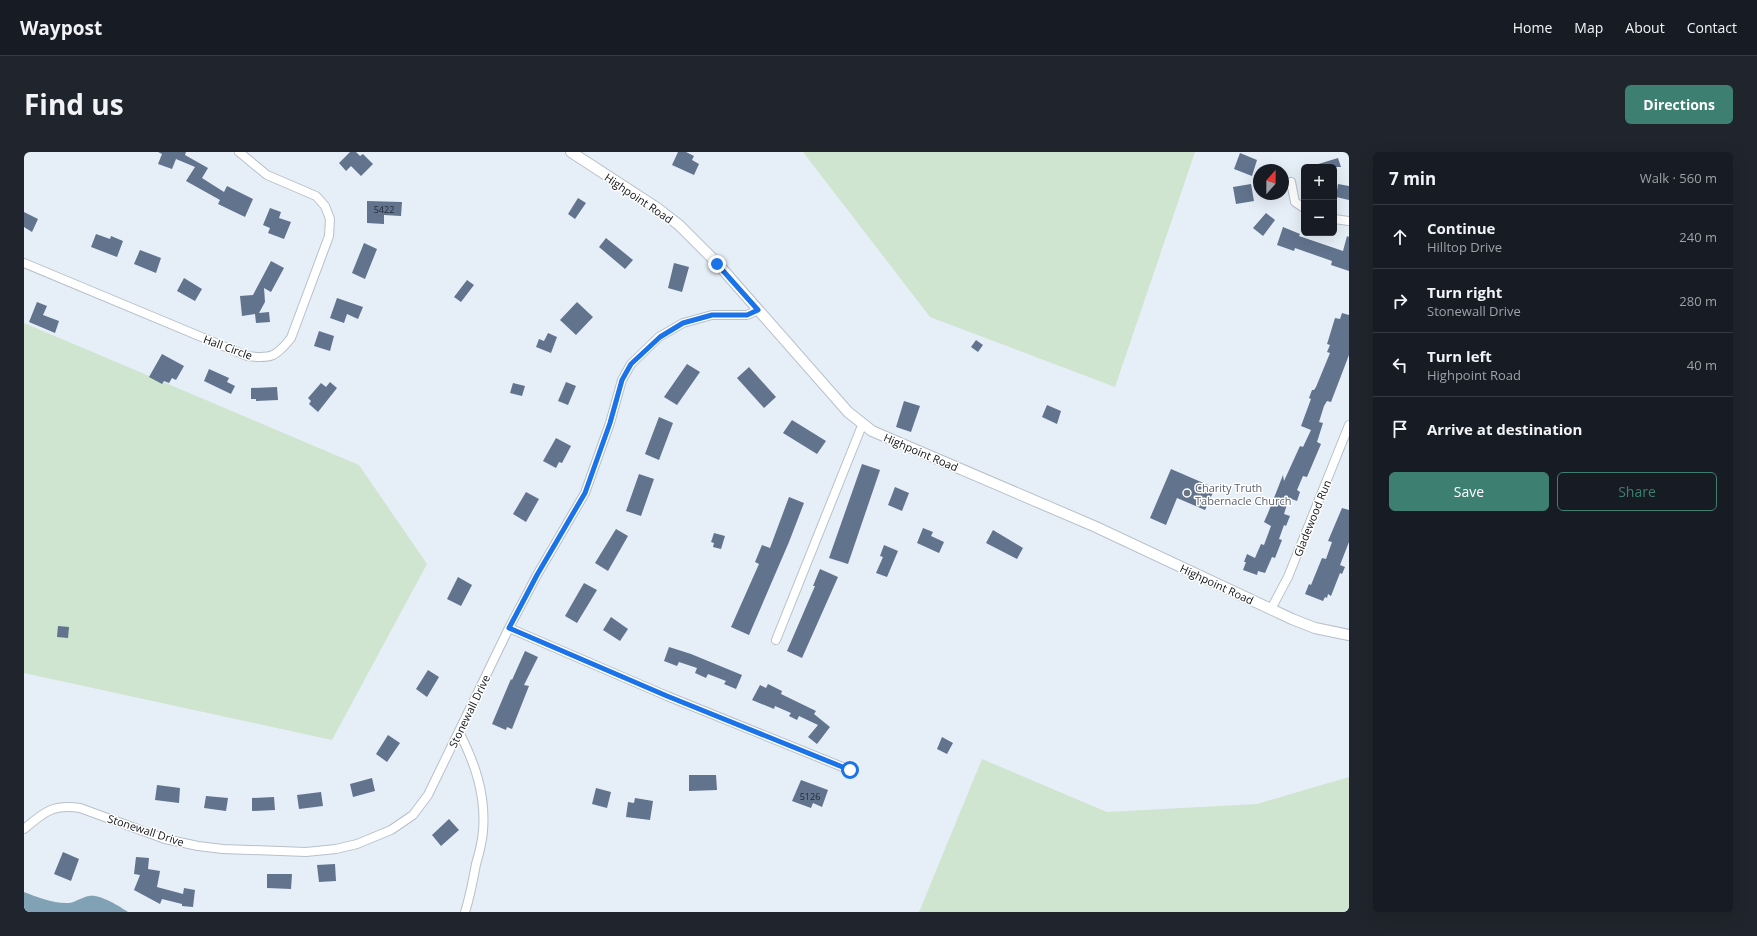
<!DOCTYPE html>
<html lang="en">
<head>
<meta charset="utf-8">
<style>
  body { margin:0; font-family:"Open Sans",sans-serif; background:#20242c; color:#f1f3f6 }
  .controls { position:absolute; right:12px; top:12px; display:grid; overflow:hidden; border-radius:6px; box-shadow:0 4px 16px #0002 }
  .controls button { width:36px; height:36px; display:grid; place-items:center; padding:0; border:0; border-bottom:1px solid #363941; background:#171b24; color:#f1f3f6; font:20px sans-serif }
  .compass { position:absolute; left:1229px; top:12px; width:36px; height:36px; border-radius:50%; background:#171b24; box-shadow:0 4px 16px #0002; rotate:21deg }
  .stop { position:absolute; width:12px; height:12px; margin:-9px; border:3px solid #1a73e8; border-radius:50%; background:#fff }
  .stop.end { background:#1a73e8; border-color:#fff; box-shadow:0 1px 4px #0008 }
  .list { margin:0; padding:0; list-style:none }
  h2 { display:flex; justify-content:space-between; align-items:center; height:52px; margin:0; padding:0 16px; font-size:17px }
  h2 small { font-size:13px; font-weight:400; color:#9ea1a6 }
  .list li { display:grid; grid-template-columns:26px 1fr auto; gap:12px; align-items:center; box-sizing:border-box; height:64px; padding:0 16px; border-top:1px solid #363941 }
  .list b { display:block; font-size:15px; white-space:nowrap }
  .list p { margin:0; font-size:13px; white-space:nowrap; color:#9ea1a6 }
  .list em { font-size:13px; font-style:normal; color:#9ea1a6 }
  .actions { display:flex; gap:8px; padding:12px 16px }
  .actions a { flex:1; padding:9px 0; border:1px solid #3d7f70; border-radius:6px; text-align:center; font-size:14px; color:#3d7f70 }
  .actions .main { background:#3d7f70; color:#fff }
  .icon { flex:none; width:22px; height:22px; fill:none; stroke:currentColor; stroke-width:2; stroke-linecap:round; stroke-linejoin:round }
  .map { position:relative; flex:none; width:1325px; height:760px; overflow:hidden; border-radius:6px }
  header { display:flex; align-items:center; gap:24px; box-sizing:border-box; height:56px; padding:0 20px; background:#171b24; border-bottom:1px solid #363941 }
  header strong { font-size:19px }
  nav { display:flex; gap:22px; margin-inline-start:auto; font-size:14px }
  .intro { display:flex; align-items:center; justify-content:space-between; box-sizing:border-box; height:96px; padding:0 24px }
  h1 { margin:0; font-size:28px }
  .button { padding:10px 18px; border-radius:6px; background:#3d7f70; color:#fff; font-size:14px; font-weight:700 }
  main { display:flex; gap:24px; padding:0 24px }
  aside { flex:1; background:#171b24; border-radius:6px; box-shadow:0 4px 16px #0002 }
  .map>svg:first-child { display:block }
  .green { fill:#cfe5cf }
  .water { fill:#81a2b5 }
  .building { fill:#61738d }
  .lines { fill:none; stroke-linecap:round; stroke-linejoin:round }
  .minor-casing { stroke:#b8c0ca; stroke-width:10 }
  .tertiary-casing { stroke:#b8c0ca; stroke-width:12 }
  .minor { stroke:#fff; stroke-width:8 }
  .tertiary { stroke:#fff; stroke-width:10 }
  .route { stroke:#1a73e8; stroke-width:5 }
  .worship-dot { fill:#6b7280; stroke:#fff; stroke-width:1.5 }
  .labels { text-anchor:middle; dominant-baseline:central; stroke-width:3; stroke-linejoin:round; paint-order:stroke }
  .number-label { font-size:9px; fill:#252c34 }
  .street-label { font-size:11px; fill:#111417; stroke:#fff }
  .worship-label { font-size:11px; fill:#5b616d; stroke:#fff; text-anchor:start }
</style>
</head>
<body>
<header>
<strong>Waypost</strong>
<nav><a>Home</a><a>Map</a><a>About</a><a>Contact</a></nav>
</header>
<div class="intro"><h1>Find us</h1><a class="button">Directions</a></div>
<main>
<div class="map">
<svg width="1325" height="760" viewBox="0 0 1325 760">
  <rect width="100%" height="100%" fill="#e6eef8"/>
  <path class="green" d="M 779,0 L 1171,0 L 1091,235 L 906,165 Z
    M 0,171 L 335,313 L 403,412 L 308,588 L 0,521 Z
    M 958,607 L 1083,660 L 1233,652 L 1325,625 L 1325,760 L 895,760 Z"/>
  <path class="water" d="M 0,740 C 13,745 30,752 45,751 C 52,750 58,745 65,744 C 76,742 95,754 104,760 L 0,760 Z"/>
  <path class="building" d="M 134,0 L 162,0 L 161,3 L 184,16 L 178,26 L 200,40 L 203,34 L 229,47 L 221,65 L 194,52 L 196,48 L 162,29 L 171,15 L 152,7 L 148,17 L 134,12 L 138,2 Z
    M 326,0 L 332,0 L 336,4 L 339,2 L 349,12 L 337,24 L 327,14 L 322,19 L 315,11 Z
    M 654,0 L 662,0 L 670,4 L 668,8 L 675,12 L 670,23 L 648,13 Z
    M 1216,1 L 1233,8 L 1228,24 L 1210,17 Z
    M 1314,6 L 1317,15 L 1291,15 L 1291,13 Z
    M 1227,32 L 1230,49 L 1212,52 L 1209,35 Z
    M 1314,32 L 1325,34 L 1325,48 L 1312,45 Z
    M 554,46 L 562,51 L 551,67 L 544,62 Z
    M 343,49 L 378,50 L 377,64 L 360,63 L 360,72 L 343,71 Z
    M 246,56 L 257,60 L 255,66 L 267,70 L 260,87 L 244,81 L 246,76 L 239,73 Z
    M 0,60 L 14,67 L 8,80 L 0,75 Z
    M 1242,61 L 1251,68 L 1239,84 L 1229,76 Z
    M 1259,75 L 1276,82 L 1275,84 L 1319,99 L 1323,84 L 1325,85 L 1325,119 L 1307,113 L 1308,109 L 1271,96 L 1270,99 L 1253,93 Z
    M 72,82 L 86,87 L 87,84 L 99,89 L 93,105 L 67,95 Z
    M 582,86 L 609,108 L 601,117 L 575,95 Z
    M 340,91 L 353,97 L 341,127 L 328,121 Z
    M 116,98 L 137,106 L 132,121 L 110,112 Z
    M 247,109 L 260,116 L 247,140 L 240,136 L 241,150 L 235,161 L 245,160 L 246,170 L 232,171 L 231,162 L 218,164 L 216,144 L 229,143 Z
    M 650,111 L 665,115 L 658,140 L 644,136 Z
    M 160,126 L 178,137 L 171,149 L 153,139 Z
    M 443,128 L 450,133 L 437,150 L 430,145 Z
    M 313,146 L 339,155 L 334,167 L 323,162 L 320,171 L 306,166 Z
    M 13,150 L 23,154 L 19,163 L 35,169 L 31,181 L 5,170 Z
    M 553,150 L 569,165 L 552,183 L 536,168 Z
    M 1318,161 L 1325,163 L 1325,203 L 1307,250 L 1303,249 L 1300,254 L 1295,270 L 1299,271 L 1293,290 L 1297,292 L 1283,325 L 1279,324 L 1273,338 L 1276,340 L 1273,349 L 1265,346 L 1260,362 L 1266,364 L 1262,374 L 1260,373 L 1255,387 L 1258,388 L 1251,406 L 1248,405 L 1241,421 L 1234,419 L 1233,423 L 1219,418 L 1222,410 L 1220,410 L 1223,402 L 1231,406 L 1237,392 L 1240,393 L 1247,374 L 1240,370 L 1244,361 L 1259,323 L 1260,329 L 1276,294 L 1279,295 L 1287,278 L 1277,274 L 1287,247 L 1285,246 L 1288,238 L 1290,238 L 1292,235 L 1306,201 L 1303,200 L 1306,193 L 1303,192 L 1304,189 L 1311,166 L 1316,167 Z
    M 295,179 L 310,184 L 306,199 L 290,194 Z
    M 524,181 L 533,185 L 527,201 L 512,195 L 515,187 L 520,189 Z
    M 952,188 L 959,193 L 954,200 L 947,195 Z
    M 138,202 L 160,214 L 152,228 L 148,226 L 145,231 L 140,229 L 138,232 L 125,225 Z
    M 663,212 L 676,220 L 653,253 L 640,245 Z
    M 725,215 L 752,245 L 740,256 L 713,226 Z
    M 185,217 L 205,226 L 203,230 L 211,234 L 207,242 L 180,229 Z
    M 306,230 L 313,236 L 294,260 L 285,252 L 287,249 L 284,246 L 297,231 L 302,235 Z
    M 542,230 L 552,234 L 544,253 L 534,249 Z
    M 489,231 L 501,234 L 498,244 L 486,241 Z
    M 253,235 L 254,248 L 232,249 L 232,247 L 227,247 L 227,236 Z
    M 880,249 L 896,254 L 887,280 L 872,275 Z
    M 1023,253 L 1037,259 L 1033,272 L 1018,265 Z
    M 635,265 L 649,271 L 635,308 L 621,302 Z
    M 768,268 L 802,289 L 793,302 L 759,281 Z
    M 532,286 L 547,294 L 538,311 L 535,310 L 532,316 L 519,309 Z
    M 838,312 L 856,318 L 824,412 L 805,406 Z
    M 1147,317 L 1191,336 L 1181,358 L 1153,346 L 1142,373 L 1126,366 Z
    M 615,322 L 630,327 L 617,364 L 602,359 Z
    M 871,335 L 885,341 L 878,359 L 864,353 Z
    M 502,340 L 515,347 L 502,370 L 489,362 Z
    M 765,345 L 780,351 L 765,390 L 725,483 L 707,475 L 735,412 L 731,410 L 738,393 L 746,396 Z
    M 1318,356 L 1325,358 L 1325,390 L 1316,413 L 1321,415 L 1318,422 L 1316,421 L 1307,444 L 1304,442 L 1303,446 L 1301,445 L 1299,449 L 1281,442 L 1285,432 L 1287,433 L 1298,406 L 1302,407 L 1308,390 L 1304,389 Z
    M 899,376 L 909,380 L 907,384 L 920,390 L 915,401 L 893,391 Z
    M 592,377 L 604,384 L 584,419 L 571,411 Z
    M 969,378 L 999,396 L 993,407 L 962,391 Z
    M 690,381 L 701,384 L 697,397 L 689,395 L 690,391 L 687,390 Z
    M 860,393 L 874,399 L 863,425 L 852,421 L 859,405 L 856,404 Z
    M 796,417 L 814,425 L 778,506 L 763,499 L 791,434 L 789,434 Z
    M 434,425 L 448,433 L 437,454 L 423,447 Z
    M 560,431 L 573,438 L 553,471 L 541,464 Z
    M 587,465 L 604,477 L 596,489 L 579,478 Z
    M 34,474 L 45,475 L 44,486 L 33,485 Z
    M 645,495 L 667,502 L 718,523 L 712,537 L 700,532 L 702,529 L 684,522 L 682,526 L 671,521 L 673,516 L 655,510 L 653,514 L 640,509 Z
    M 501,499 L 514,505 L 500,533 L 505,534 L 488,577 L 483,575 L 482,578 L 468,572 L 487,527 L 488,528 Z
    M 404,518 L 415,525 L 403,545 L 392,537 Z
    M 744,532 L 758,539 L 757,542 L 792,559 L 790,562 L 806,575 L 793,592 L 784,585 L 794,573 L 775,564 L 773,568 L 765,564 L 767,561 L 751,554 L 750,557 L 728,548 L 736,533 L 742,536 Z
    M 364,583 L 376,591 L 363,610 L 352,602 Z
    M 918,585 L 929,591 L 923,602 L 913,597 Z
    M 665,623 L 692,623 L 693,638 L 665,639 Z
    M 348,626 L 351,639 L 329,645 L 326,632 Z
    M 777,628 L 804,638 L 798,655 L 789,651 L 787,656 L 768,649 Z
    M 133,633 L 156,636 L 155,651 L 131,648 Z
    M 572,636 L 587,640 L 583,656 L 568,652 Z
    M 297,640 L 299,654 L 275,657 L 273,643 Z
    M 182,644 L 204,646 L 202,659 L 180,656 Z
    M 250,645 L 251,658 L 228,659 L 228,646 Z
    M 611,646 L 629,649 L 626,668 L 602,665 L 604,650 L 610,651 Z
    M 425,667 L 435,678 L 417,694 L 408,683 Z
    M 39,700 L 55,707 L 47,729 L 30,722 Z
    M 112,705 L 125,706 L 124,717 L 136,719 L 133,735 L 159,742 L 160,736 L 171,738 L 169,755 L 158,754 L 158,752 L 138,747 L 136,752 L 110,738 L 116,723 L 110,722 Z
    M 311,712 L 312,729 L 295,730 L 293,713 Z
    M 243,722 L 268,722 L 267,737 L 243,736 Z"/>
  <g class="lines">
    <defs>
      <path id="minor" d="M 1267,30 L 1271,50 L 1280,56
        M 1310,67 L 1325,69
        M 0,111 L 223,204 C 247,207 252,205 267,186 L 305,84 L 306,67 L 301,54 L 292,44 L 243,23 L 215,0
        M 1247,457 L 1264,425 L 1325,273
        M 485,476 L 643,544 L 826,618
        M 752,488 L 839,271
        M 435,580 C 451,611 462,643 459,679 C 458,690 455,702 452,712 C 449,728 446,745 441,760
        M 0,677 C 20,660 29,652 56,656 L 141,687 L 174,694 L 199,697 L 282,700 L 312,697 L 333,692 L 367,678 L 389,663 L 404,643 L 485,476 L 513,423 L 561,341 L 586,271 L 598,228 L 607,212 L 635,185 L 659,171 L 688,163 L 723,163 L 734,158"/>
      <path id="tertiary" d="M 547,0 L 633,56 L 655,73 L 693,111 L 824,260 L 848,279 L 1072,375 L 1268,467 L 1291,476 L 1325,483"/>
    </defs>
    <use href="#minor" class="minor-casing"/>
    <use href="#tertiary" class="tertiary-casing"/>
    <use href="#minor" class="minor"/>
    <use href="#tertiary" class="tertiary"/>
  </g>
  <g class="lines">
    <path class="route" d="M 693,112 L 734,158 L 723,163 L 688,163 L 659,171 L 636,185 L 607,212 L 598,228 L 586,271 L 561,341 L 513,423 L 485,476 L 643,544 L 826,618"/>
  </g>
  <circle class="worship-dot" cx="1163" cy="341" r="4"/>
  <g class="labels">
    <g class="number-label">
      <text x="360" y="57">5422</text>
      <text x="786" y="644">5126</text>
    </g>
    <g class="street-label">
      <text transform="translate(615 46) rotate(34)">Highpoint Road</text>
      <text transform="translate(204 195) rotate(20)">Hall Circle</text>
      <text transform="translate(897 300) rotate(23)">Highpoint Road</text>
      <text transform="translate(1288 366) rotate(-68)">Gladewood Run</text>
      <text transform="translate(1193 432) rotate(25)">Highpoint Road</text>
      <text transform="translate(445 559) rotate(-64)">Stonewall Drive</text>
      <text transform="translate(122 678) rotate(18)">Stonewall Drive</text>
    </g>
    <g class="worship-label">
      <text x="1171" y="335">Charity Truth<tspan x="1171" dy="13">Tabernacle Church</tspan></text>
    </g>
  </g>
</svg>
<div class="controls">
<button>+</button>
<button>−</button>
</div>
<svg class="compass" viewBox="-18 -18 36 36"><path d="M0-13l5 13h-10z" fill="#e53935"/><path d="M0 13l5-13h-10z" fill="#9ea1a6"/></svg>
<div class="stop" style="left:826px;top:618px"></div>
<div class="stop end" style="left:693px;top:112px"></div>
</div>
<aside>
<h2>7 min<small>Walk · 560 m</small></h2>
<ul class="list">
<li><svg class="icon" aria-label="ahead" viewBox="0 0 24 24"><path d="M12 20V5M6 11l6-6 6 6"/></svg><div><b>Continue</b><p>Hilltop Drive</p></div><em>240 m</em></li>
<li><svg class="icon" aria-label="right" viewBox="0 0 24 24"><path d="M7 20v-9h11M14 6l5 5-5 5"/></svg><div><b>Turn right</b><p>Stonewall Drive</p></div><em>280 m</em></li>
<li><svg class="icon" aria-label="left" viewBox="0 0 24 24"><path d="M17 20v-9H6M10 6l-5 5 5 5"/></svg><div><b>Turn left</b><p>Highpoint Road</p></div><em>40 m</em></li>
<li><svg class="icon" aria-label="arrive" viewBox="0 0 24 24"><path d="M6 21V4h12l-3 4 3 4H6"/></svg><div><b>Arrive at destination</b></div></li>
</ul>
<div class="actions"><a class="main">Save</a><a>Share</a></div>
</aside>
</main>
</body>
</html>
